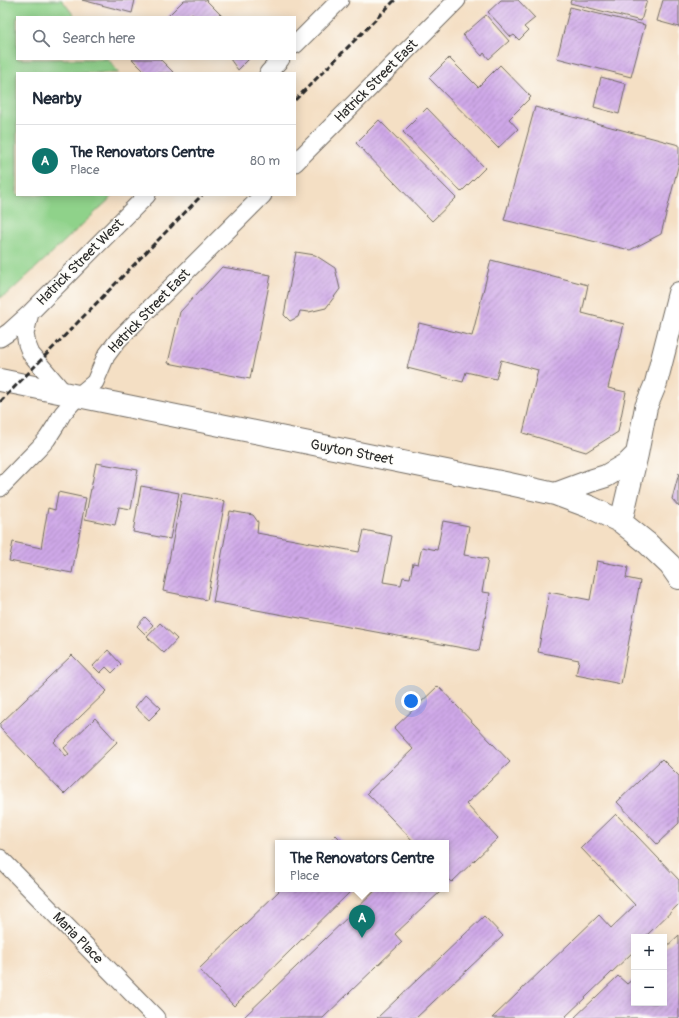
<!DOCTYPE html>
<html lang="en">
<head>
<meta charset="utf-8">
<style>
  body { margin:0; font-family:Pangolin,sans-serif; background:#f2f2f3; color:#1f2937 }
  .controls { position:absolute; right:12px; bottom:12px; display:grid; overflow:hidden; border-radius:0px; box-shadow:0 2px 10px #0003 }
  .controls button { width:36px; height:36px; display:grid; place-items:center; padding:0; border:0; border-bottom:1px solid #e0e1e3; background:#fff; color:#1f2937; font:20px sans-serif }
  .you { position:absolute; left:411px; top:701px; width:14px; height:14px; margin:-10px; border:3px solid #fff; border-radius:50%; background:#1a73e8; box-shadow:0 0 0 6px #1a73e833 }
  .badge { display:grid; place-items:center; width:26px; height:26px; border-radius:50%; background:#0f766e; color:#fff; font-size:13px; font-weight:700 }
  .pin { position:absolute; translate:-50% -33px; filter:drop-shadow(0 1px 2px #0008) }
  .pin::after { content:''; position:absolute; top:21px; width:14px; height:12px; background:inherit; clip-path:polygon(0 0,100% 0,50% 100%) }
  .popup { position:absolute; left:275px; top:840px; width:174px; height:52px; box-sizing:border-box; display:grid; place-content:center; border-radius:0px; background:#fff; filter:drop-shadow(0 1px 3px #0005); font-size:13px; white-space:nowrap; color:#747a83 }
  .popup b { font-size:15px; color:#1f2937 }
  .popup::after { content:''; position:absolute; left:50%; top:100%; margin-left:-8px; border:8px solid transparent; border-top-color:#fff }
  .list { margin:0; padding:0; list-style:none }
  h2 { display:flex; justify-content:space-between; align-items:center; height:52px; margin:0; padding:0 16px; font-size:17px }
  h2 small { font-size:13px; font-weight:400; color:#747a83 }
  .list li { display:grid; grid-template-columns:26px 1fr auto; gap:12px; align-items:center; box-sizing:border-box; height:72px; padding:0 16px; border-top:1px solid #e0e1e3 }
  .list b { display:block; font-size:15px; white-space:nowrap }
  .list p { margin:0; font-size:13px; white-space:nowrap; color:#747a83 }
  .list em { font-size:13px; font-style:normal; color:#747a83 }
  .icon { flex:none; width:22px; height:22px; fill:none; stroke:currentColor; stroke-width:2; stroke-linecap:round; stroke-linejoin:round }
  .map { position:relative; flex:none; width:679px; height:1018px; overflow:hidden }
  .search { position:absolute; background:#fff; box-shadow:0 2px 10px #0003; left:16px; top:16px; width:280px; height:44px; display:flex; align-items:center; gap:10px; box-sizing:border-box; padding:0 14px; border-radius:0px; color:#747a83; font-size:15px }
  .panel { position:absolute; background:#fff; box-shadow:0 2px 10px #0003; left:16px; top:72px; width:280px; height:124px; border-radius:0px }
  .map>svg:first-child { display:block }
  .pitch { fill:#8fd28a; stroke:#5d7e5a }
  .building { fill:url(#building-hatch) }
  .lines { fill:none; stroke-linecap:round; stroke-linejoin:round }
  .street-casing { stroke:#716a61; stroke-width:19 }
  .secondary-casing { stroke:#716a61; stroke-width:24 }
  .street { stroke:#fff; stroke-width:17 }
  .secondary { stroke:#fff; stroke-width:22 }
  .rail { stroke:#2b2b2b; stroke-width:3; stroke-dasharray:6 3; stroke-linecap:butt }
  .labels { text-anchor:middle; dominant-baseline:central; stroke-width:3; stroke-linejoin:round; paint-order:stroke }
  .street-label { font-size:14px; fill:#2b2b2b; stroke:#fdfcf7 }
</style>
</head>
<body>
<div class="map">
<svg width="679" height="1018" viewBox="0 0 679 1018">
  <defs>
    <pattern id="building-hatch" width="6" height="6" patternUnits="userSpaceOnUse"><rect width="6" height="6" fill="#cfa8e8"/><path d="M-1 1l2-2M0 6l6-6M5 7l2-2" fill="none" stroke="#a889bc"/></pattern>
  </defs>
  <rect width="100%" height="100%" fill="#fdfcf7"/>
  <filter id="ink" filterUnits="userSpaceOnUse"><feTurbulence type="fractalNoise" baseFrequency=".025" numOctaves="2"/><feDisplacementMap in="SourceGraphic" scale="8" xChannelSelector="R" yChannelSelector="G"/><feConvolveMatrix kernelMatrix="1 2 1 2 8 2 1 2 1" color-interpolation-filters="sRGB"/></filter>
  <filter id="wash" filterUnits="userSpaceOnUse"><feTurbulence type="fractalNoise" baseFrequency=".012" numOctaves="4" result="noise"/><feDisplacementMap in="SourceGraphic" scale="16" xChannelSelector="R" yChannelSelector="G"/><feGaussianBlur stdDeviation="0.9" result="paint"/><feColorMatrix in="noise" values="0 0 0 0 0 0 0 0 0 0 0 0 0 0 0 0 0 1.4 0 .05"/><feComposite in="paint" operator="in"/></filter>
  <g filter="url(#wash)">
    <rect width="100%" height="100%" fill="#f4dfc4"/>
    <path class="pitch" d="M 0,0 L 62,0 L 75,17 L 17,17 L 17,59 L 108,59 L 119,73 L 17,73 L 17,195 L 114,195 L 11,291 L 0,298 Z"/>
    <g id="blocks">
      <path class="building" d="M 82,0 L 135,0 L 132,13 Z
        M 184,0 L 206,0 L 223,17 L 195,17 L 192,14 L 190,17 L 167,17 Z
        M 501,0 L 518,0 L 535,18 L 524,27 L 528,31 L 519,40 L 514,35 L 511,37 L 488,12 Z
        M 571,0 L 647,0 L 641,21 L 570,3 Z
        M 663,0 L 679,0 L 679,27 L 657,21 Z
        M 570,7 L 645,25 L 631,77 L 557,58 Z
        M 486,15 L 509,41 L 489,59 L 484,53 L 482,56 L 463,35 Z
        M 449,58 L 478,87 L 500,65 L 531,97 L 509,119 L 518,129 L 498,148 L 429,78 Z
        M 132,59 L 160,59 L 174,73 L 146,73 Z
        M 230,59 L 249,59 L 238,70 Z
        M 601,77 L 626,84 L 619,114 L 594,107 Z
        M 535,107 L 679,145 L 679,163 L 661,234 L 630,250 L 504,220 Z
        M 427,108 L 485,168 L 461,192 L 403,132 Z
        M 379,120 L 456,198 L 432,221 L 356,143 Z
        M 296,252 L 315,255 L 335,268 L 340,289 L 326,308 L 309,312 L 300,311 L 298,317 L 290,321 L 284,315 Z
        M 491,260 L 588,285 L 582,313 L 624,324 L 608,388 L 626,392 L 618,432 L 586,452 L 523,433 L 538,370 L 501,360 L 496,379 L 466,372 L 463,382 L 407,368 L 419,323 L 472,336 Z
        M 222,267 L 271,275 L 250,379 L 168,363 L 180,312 Z
        M 96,463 L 138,470 L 131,509 L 119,507 L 115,525 L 85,519 Z
        M 679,473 L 679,507 L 672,499 Z
        M 141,486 L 179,493 L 170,539 L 133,532 Z
        M 58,492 L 86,498 L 72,573 L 9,561 L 13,542 L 41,548 L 48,508 L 55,510 Z
        M 182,493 L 225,501 L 207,600 L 163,591 Z
        M 230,511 L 253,515 L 258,522 L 257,533 L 359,552 L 364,530 L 392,536 L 383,582 L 401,585 L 403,577 L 410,578 L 413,563 L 418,564 L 422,547 L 437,550 L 443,521 L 469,526 L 464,555 L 488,559 L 482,592 L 490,593 L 479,651 L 213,602 Z
        M 597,561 L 628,567 L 626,578 L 640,581 L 621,684 L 576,675 L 579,660 L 538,652 L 549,592 L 590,600 Z
        M 145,617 L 153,625 L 145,634 L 137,626 Z
        M 160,623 L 177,639 L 164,653 L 147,637 Z
        M 108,650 L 121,664 L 112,673 L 106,667 L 100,673 L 93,666 Z
        M 72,655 L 107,691 L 54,742 L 66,756 L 69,754 L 64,748 L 95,718 L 117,742 L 64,794 L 0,728 L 0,724 Z
        M 438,686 L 510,762 L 466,804 L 498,838 L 452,882 L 446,876 L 446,843 L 415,843 L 367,793 L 413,749 L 394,728 Z
        M 146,694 L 161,708 L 149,720 L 135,707 Z
        M 662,759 L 679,776 L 679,823 L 657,844 L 617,802 Z
        M 616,814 L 679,880 L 679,904 L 645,937 L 634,937 L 634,948 L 632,950 L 633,952 L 564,1018 L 492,1018 L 599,915 L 611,928 L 635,905 L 581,848 Z
        M 336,835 L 344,843 L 328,843 Z
        M 281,889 L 353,889 L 234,1006 L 199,969 Z
        M 377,889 L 437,889 L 440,892 L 395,934 L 402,942 L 323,1018 L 243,1018 Z
        M 484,916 L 503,936 L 416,1018 L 377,1018 Z
        M 679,935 L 679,1018 L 574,1018 L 618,976 L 627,984 L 634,978 L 634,1003 L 664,1003 L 664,949 Z"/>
    </g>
  </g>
  <g filter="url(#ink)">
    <use href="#blocks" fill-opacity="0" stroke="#716a61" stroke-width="1"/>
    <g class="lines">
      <defs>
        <path id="street" d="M 295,45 L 340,0
          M 268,73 L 281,59
          M 295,163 L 457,0
          M 30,313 L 25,334 L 27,344 L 31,354 L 64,393
          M 0,338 L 9,332 L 30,313 L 147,195
          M 0,488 L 39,448 L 47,439 L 56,425 L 63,413 L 78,396 L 95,382 L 106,356 L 118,340 L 263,195
          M 0,858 L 156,1018"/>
        <path id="secondary" d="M 0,380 L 78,396 L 505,483 L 555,494 L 590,507 L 621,522 L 646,542 L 670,565 L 679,578
          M 555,494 L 590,481 L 606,476 L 628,463 L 637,454
          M 621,522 L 637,454 L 646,407 L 656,383 L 679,293"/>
      </defs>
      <use href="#street" class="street-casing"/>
      <use href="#secondary" class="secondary-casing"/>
      <use href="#street" class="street"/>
      <use href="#secondary" class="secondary"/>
      <path class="rail" d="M 295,100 L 395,0
        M 0,402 L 202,195"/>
    </g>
  </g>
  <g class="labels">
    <g class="street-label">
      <text transform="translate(376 81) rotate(-45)">Hatrick Street East</text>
      <text transform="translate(80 262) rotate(-45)">Hatrick Street West</text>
      <text transform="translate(149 311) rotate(-46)">Hatrick Street East</text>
      <text transform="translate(352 452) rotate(11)">Guyton Street</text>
      <text transform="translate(78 938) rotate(46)">Maria Place</text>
    </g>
  </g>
</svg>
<div class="controls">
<button>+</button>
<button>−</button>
</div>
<div class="you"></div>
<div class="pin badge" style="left:362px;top:938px">A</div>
<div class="popup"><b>The Renovators Centre</b>Place</div>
<div class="search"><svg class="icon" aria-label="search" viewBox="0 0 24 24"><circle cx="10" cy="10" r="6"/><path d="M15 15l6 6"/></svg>Search here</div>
<section class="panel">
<h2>Nearby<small></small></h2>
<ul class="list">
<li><span class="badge">A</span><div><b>The Renovators Centre</b><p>Place</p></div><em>80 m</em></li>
</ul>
</section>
</div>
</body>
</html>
